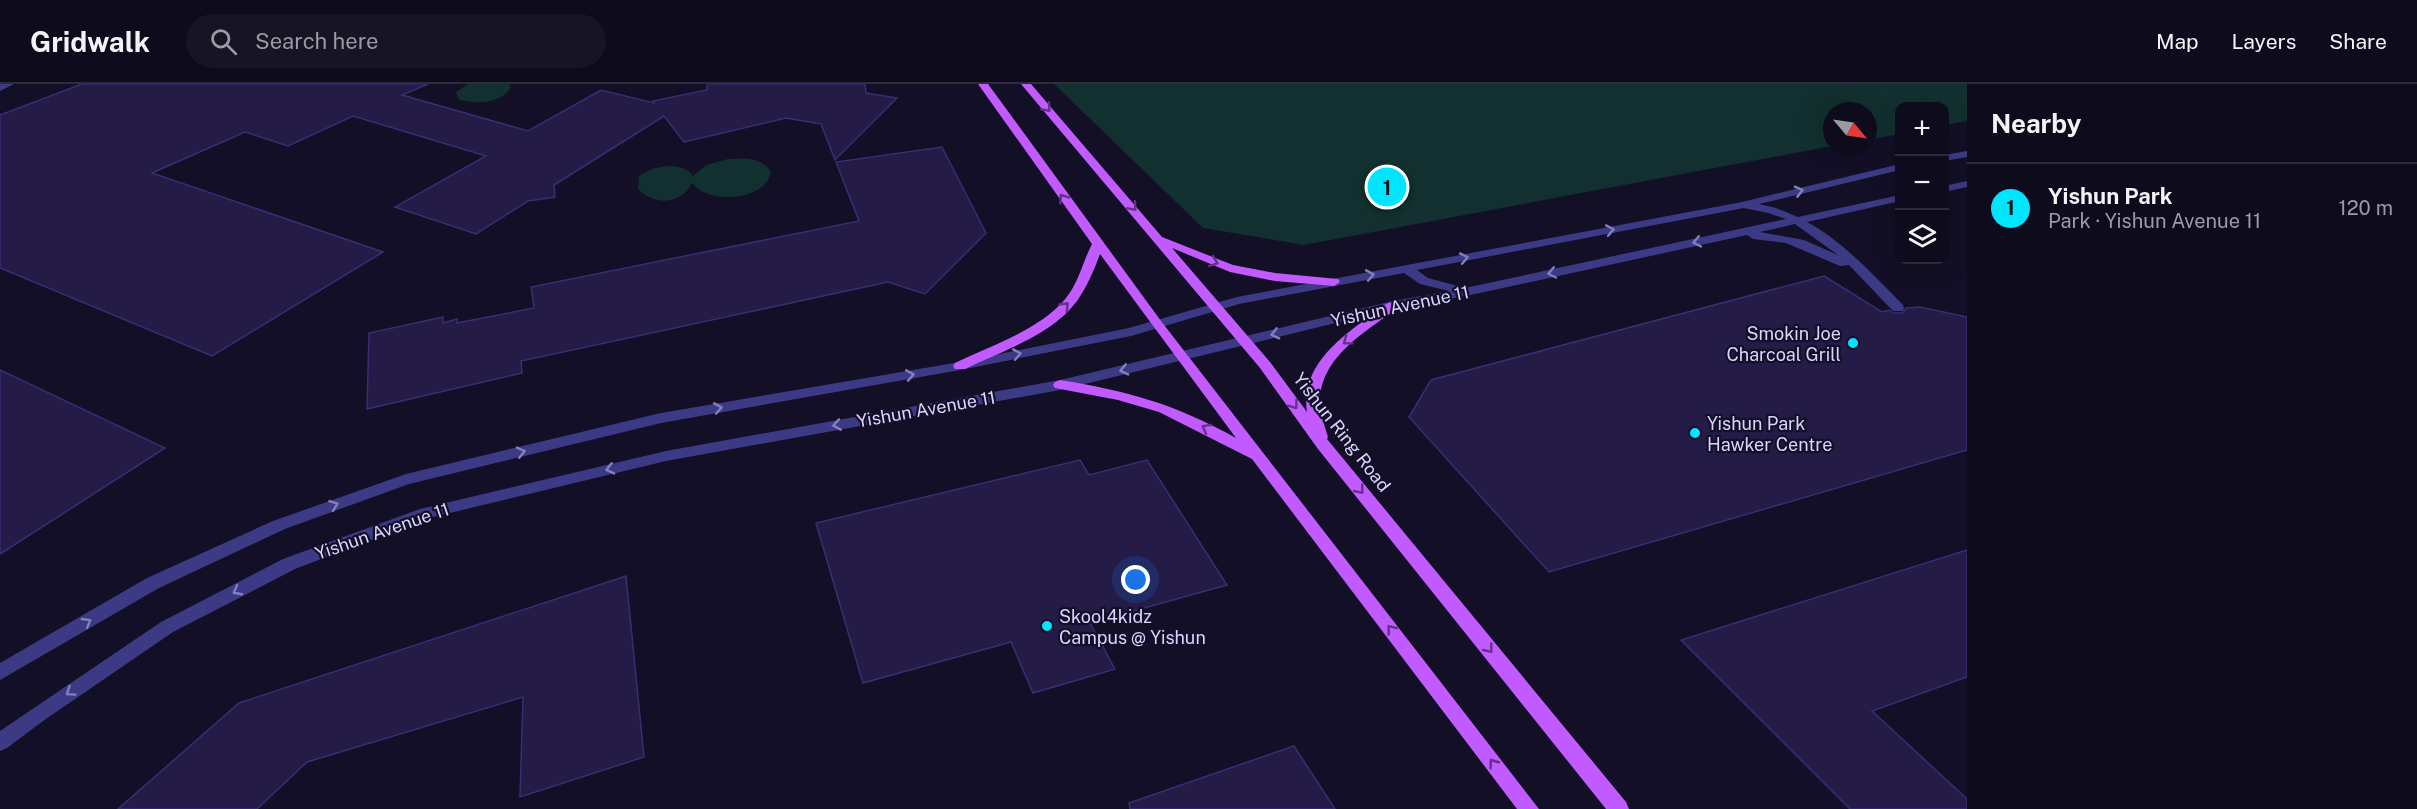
<!DOCTYPE html>
<html lang="en">
<head>
<meta charset="utf-8">
<style>
  body { margin:0; font-family:"Public Sans",sans-serif; background:#171425; color:#f1f3f6 }
  .controls { position:absolute; right:18px; top:18px; display:grid; overflow:hidden; border-radius:12px; box-shadow:0 6px 24px #0002 }
  .controls button { width:54px; height:54px; display:grid; place-items:center; padding:0; border:0; border-bottom:2px solid #2e2b3b; background:#0e0b1c; color:#f1f3f6; font:30px sans-serif }
  .compass { position:absolute; left:1823px; top:18px; width:54px; height:54px; border-radius:50%; background:#0e0b1c; box-shadow:0 6px 24px #0002; rotate:119deg }
  .you { position:absolute; left:1136px; top:496px; width:21px; height:21px; margin:-15px; border:4px solid #fff; border-radius:50%; background:#1a73e8; box-shadow:0 0 0 9px #1a73e833 }
  .badge { display:grid; place-items:center; width:39px; height:39px; border-radius:50%; background:#00e5ff; color:#111; font-size:20px; font-weight:700 }
  .pin { position:absolute; translate:-50% -50%; border:3px solid #fff; box-shadow:0 2px 6px #0006 }
  .list { margin:0; padding:0; list-style:none }
  h2 { display:flex; justify-content:space-between; align-items:center; height:78px; margin:0; padding:0 24px; font-size:26px }
  h2 small { font-size:20px; font-weight:400; color:#9b9ba3 }
  .list li { display:grid; grid-template-columns:39px 1fr auto; gap:18px; align-items:center; box-sizing:border-box; height:90px; padding:0 24px; border-top:2px solid #2e2b3b }
  .list b { display:block; font-size:22px; white-space:nowrap }
  .list p { margin:0; font-size:20px; white-space:nowrap; color:#9b9ba3 }
  .list em { font-size:20px; font-style:normal; color:#9b9ba3 }
  .icon { flex:none; width:33px; height:33px; fill:none; stroke:currentColor; stroke-width:2; stroke-linecap:round; stroke-linejoin:round }
  .map { position:relative; flex:none; width:1967px; height:725px; overflow:hidden }
  header { display:flex; align-items:center; gap:36px; box-sizing:border-box; height:84px; padding:0 30px; background:#0e0b1c; border-bottom:2px solid #2e2b3b }
  header strong { font-size:28px }
  nav { display:flex; gap:33px; margin-inline-start:auto; font-size:21px }
  .search { width:420px; height:54px; background:#171425; display:flex; align-items:center; gap:15px; box-sizing:border-box; padding:0 21px; border-radius:33px; color:#9b9ba3; font-size:22px }
  main { display:flex }
  aside { flex:1; background:#0e0b1c }
  .map>svg:first-child { display:block }
  .green { fill:#12302f }
  .building { fill:#241b47; stroke:#3b2d73; stroke-width:1.5 }
  .lines { fill:none; stroke-linecap:round; stroke-linejoin:round }
  .minor { fill:#3d3a85; fill-rule:evenodd }
  .major { fill:#c25bff; fill-rule:evenodd }
  .oneway { stroke:#623188 }
  .oneway2 { stroke:#837fbc }
  .poi-dot { fill:#00e5ff; stroke:#130f26; stroke-width:2 }
  .labels { text-anchor:middle; dominant-baseline:central; stroke-width:4.5; stroke-linejoin:round; paint-order:stroke }
  .street-label { font-size:18px; fill:#d9d4ff; stroke:#130f26 }
  .poi-label { font-size:18px; fill:#d9d4ff; stroke:#130f26; text-anchor:start }
</style>
</head>
<body>
<header>
<strong>Gridwalk</strong>
<div class="search"><svg class="icon" aria-label="search" viewBox="0 0 24 24"><circle cx="10" cy="10" r="6"/><path d="M15 15l6 6"/></svg>Search here</div>
<nav><a>Map</a><a>Layers</a><a>Share</a></nav>
</header>
<main>
<div class="map">
<svg width="1967" height="725" viewBox="0 0 1967 725">
  <rect width="100%" height="100%" fill="#130f26"/>
  <path class="green" d="M 468,0 L 509,0 L 511,3 C 503,20 473,21 458,15 L 456,8 Z
    M 1054,0 L 1967,0 L 1967,37 L 1945,41 L 1944,22 L 1900,22 L 1899,50 L 1868,56 L 1868,27 L 1832,27 L 1832,62 L 1304,161 L 1203,144 Z
    M 728,75 C 744,74 762,73 771,88 C 766,117 708,121 692,99 C 681,121 654,122 638,105 L 639,92 C 654,82 681,76 693,92 L 706,81 Z"/>
  <path class="building" d="M 82,0 L 428,0 L 402,11 L 528,47 L 601,6 L 654,19 L 653,17 L 707,6 L 707,0 L 865,0 L 866,9 L 897,14 L 835,76 L 821,40 L 786,34 L 684,58 L 664,32 L 554,101 L 555,113 L 528,117 L 476,150 L 395,123 L 486,72 L 353,32 L 288,62 L 245,48 L 152,89 L 383,168 L 212,272 L 0,184 L 0,31 Z
    M 942,63 L 986,149 L 925,210 L 888,198 L 521,277 L 522,289 L 367,325 L 369,249 L 443,233 L 443,239 L 457,235 L 457,239 L 534,224 L 531,203 L 859,137 L 836,78 Z
    M 1824,192 L 1882,228 L 1889,226 L 1893,229 L 1903,229 L 1906,224 L 1920,223 L 1967,233 L 1967,366 L 1549,488 L 1409,333 L 1431,296 Z
    M 0,286 L 165,364 L 0,470 Z
    M 1080,376 L 1089,391 L 1147,376 L 1227,501 L 1090,539 L 1115,585 L 1033,609 L 1011,558 L 863,599 L 816,439 Z
    M 1967,466 L 1967,593 L 1872,627 L 1967,715 L 1967,725 L 1850,725 L 1681,556 Z
    M 626,492 L 644,673 L 520,713 L 523,613 L 307,678 L 257,725 L 118,725 L 239,619 Z
    M 1294,662 L 1335,725 L 1130,725 L 1129,719 Z"/>
  <g class="lines">
    <path class="minor" d="M 0,0 L 14,0 L 0,7 Z
      M 1967,67 L 1967,73 L 1944,77 L 1944,71 Z
      M 1900,80 L 1900,86 L 1759,120 L 1776,124 L 1798,133 L 1900,111 L 1900,117 L 1807,138 C 1844,158 1873,191 1903,221 L 1904,224 L 1903,227 L 1893,227 L 1849,181 L 1840,182 L 1786,159 L 1753,155 L 1747,151 L 1466,212 L 1393,225 L 1060,306 L 666,377 L 429,434 L 295,485 L 173,548 L 43,637 L 7,664 L 0,667 L 0,647 L 161,538 L 283,475 L 420,425 L 666,367 L 1060,296 L 1393,217 L 1449,207 L 1420,200 L 1404,189 L 1239,220 L 1131,252 L 960,286 L 661,339 L 409,400 L 285,445 L 159,504 L 0,596 L 0,579 L 147,494 L 273,437 L 406,390 L 661,329 L 960,278 L 1129,244 L 1237,213 L 1742,118 ZM 1744,124 L 1768,129 L 1786,135 L 1465,204 L 1428,194 L 1417,186 ZM 1795,140 L 1838,171 L 1804,156 L 1760,148 Z
      M 1967,97 L 1967,103 L 1944,108 L 1944,102 Z"/>
    <path class="major" d="M 978,0 L 988,0 L 1161,237 L 1539,725 L 1517,725 L 1252,375 L 1159,328 L 1118,316 L 1055,304 L 1053,301 L 1055,298 L 1060,296 C 1128,307 1175,320 1236,354 L 1100,170 C 1094,186 1087,203 1077,217 C 1052,251 1002,267 965,285 L 955,285 L 953,282 L 955,279 C 992,261 1040,246 1066,214 C 1079,198 1083,177 1092,160 Z
      M 1021,0 L 1031,0 L 1162,153 L 1233,181 L 1275,189 L 1338,195 L 1340,198 L 1334,202 L 1275,197 L 1230,188 L 1172,164 L 1270,278 L 1307,328 C 1300,284 1338,255 1370,232 C 1378,226 1387,216 1398,218 L 1399,221 L 1398,224 C 1365,248 1318,274 1320,321 C 1321,332 1325,343 1328,353 L 1327,355 L 1626,718 L 1629,725 L 1606,725 L 1318,365 L 1260,284 Z"/>
  </g>
  <defs><path id="oneway-chevron" d="M-2-3.5L2.5 0L-2 3.5" fill="none" stroke-width="1.6" stroke-linecap="round" stroke-linejoin="round" transform="scale(1.5)"/></defs>
  <g class="oneway">
    <use href="#oneway-chevron" transform="translate(1047 24) rotate(49)"/>
    <use href="#oneway-chevron" transform="translate(1063 114) rotate(-125)"/>
    <use href="#oneway-chevron" transform="translate(1133 123) rotate(49)"/>
    <use href="#oneway-chevron" transform="translate(1214 178) rotate(20)"/>
    <use href="#oneway-chevron" transform="translate(1065 222) rotate(-46)"/>
    <use href="#oneway-chevron" transform="translate(1347 257) rotate(143)"/>
    <use href="#oneway-chevron" transform="translate(1294 321) rotate(54)"/>
    <use href="#oneway-chevron" transform="translate(1206 344) rotate(-151)"/>
    <use href="#oneway-chevron" transform="translate(1360 406) rotate(51)"/>
    <use href="#oneway-chevron" transform="translate(1391 545) rotate(-128)"/>
    <use href="#oneway-chevron" transform="translate(1489 565) rotate(51)"/>
    <use href="#oneway-chevron" transform="translate(1493 679) rotate(-127)"/>
  </g>
  <g class="oneway2">
    <use href="#oneway-chevron" transform="translate(1799 107) rotate(-14)"/>
    <use href="#oneway-chevron" transform="translate(1610 146) rotate(-11)"/>
    <use href="#oneway-chevron" transform="translate(1697 158) rotate(168)"/>
    <use href="#oneway-chevron" transform="translate(1464 174) rotate(-11)"/>
    <use href="#oneway-chevron" transform="translate(1552 189) rotate(168)"/>
    <use href="#oneway-chevron" transform="translate(1370 191) rotate(-10)"/>
    <use href="#oneway-chevron" transform="translate(1275 250) rotate(166)"/>
    <use href="#oneway-chevron" transform="translate(1017 270) rotate(-11)"/>
    <use href="#oneway-chevron" transform="translate(1124 286) rotate(167)"/>
    <use href="#oneway-chevron" transform="translate(910 291) rotate(-10)"/>
    <use href="#oneway-chevron" transform="translate(718 324) rotate(-10)"/>
    <use href="#oneway-chevron" transform="translate(837 341) rotate(170)"/>
    <use href="#oneway-chevron" transform="translate(521 368) rotate(-13)"/>
    <use href="#oneway-chevron" transform="translate(610 385) rotate(167)"/>
    <use href="#oneway-chevron" transform="translate(334 421) rotate(-20)"/>
    <use href="#oneway-chevron" transform="translate(237 507) rotate(152)"/>
    <use href="#oneway-chevron" transform="translate(87 538) rotate(-30)"/>
    <use href="#oneway-chevron" transform="translate(70 608) rotate(146)"/>
  </g>
  <g class="poi-dot">
    <circle cx="1853" cy="259" r="6"/>
    <circle cx="1695" cy="349" r="6"/>
    <circle cx="1047" cy="542" r="6"/>
  </g>
  <g class="labels">
    <g class="street-label">
      <text transform="translate(1400 222) rotate(-12)">Yishun Avenue 11</text>
      <text transform="translate(926 325) rotate(-10)">Yishun Avenue 11</text>
      <text transform="translate(1342 348) rotate(52)">Yishun Ring Road</text>
      <text transform="translate(382 447) rotate(-19)">Yishun Avenue 11</text>
    </g>
    <g class="poi-label">
      <text x="1841" y="249" text-anchor="end">Smokin Joe<tspan x="1841" dy="21">Charcoal Grill</tspan></text>
      <text x="1707" y="339">Yishun Park<tspan x="1707" dy="21">Hawker Centre</tspan></text>
      <text x="1059" y="532">Skool4kidz<tspan x="1059" dy="21">Campus @ Yishun</tspan></text>
    </g>
  </g>
</svg>
<div class="controls">
<button>+</button>
<button>−</button>
<button><svg class="icon" aria-label="layers" viewBox="0 0 24 24"><path d="M12 4l9 5-9 5-9-5zM3 14l9 5 9-5"/></svg></button>
</div>
<svg class="compass" viewBox="-18 -18 36 36"><path d="M0-13l5 13h-10z" fill="#e53935"/><path d="M0 13l5-13h-10z" fill="#9b9ba3"/></svg>
<div class="you"></div>
<div class="pin badge" style="left:1387px;top:103px">1</div>
</div>
<aside>
<h2>Nearby<small></small></h2>
<ul class="list">
<li><span class="badge">1</span><div><b>Yishun Park</b><p>Park · Yishun Avenue 11</p></div><em>120 m</em></li>
</ul>
</aside>
</main>
</body>
</html>
